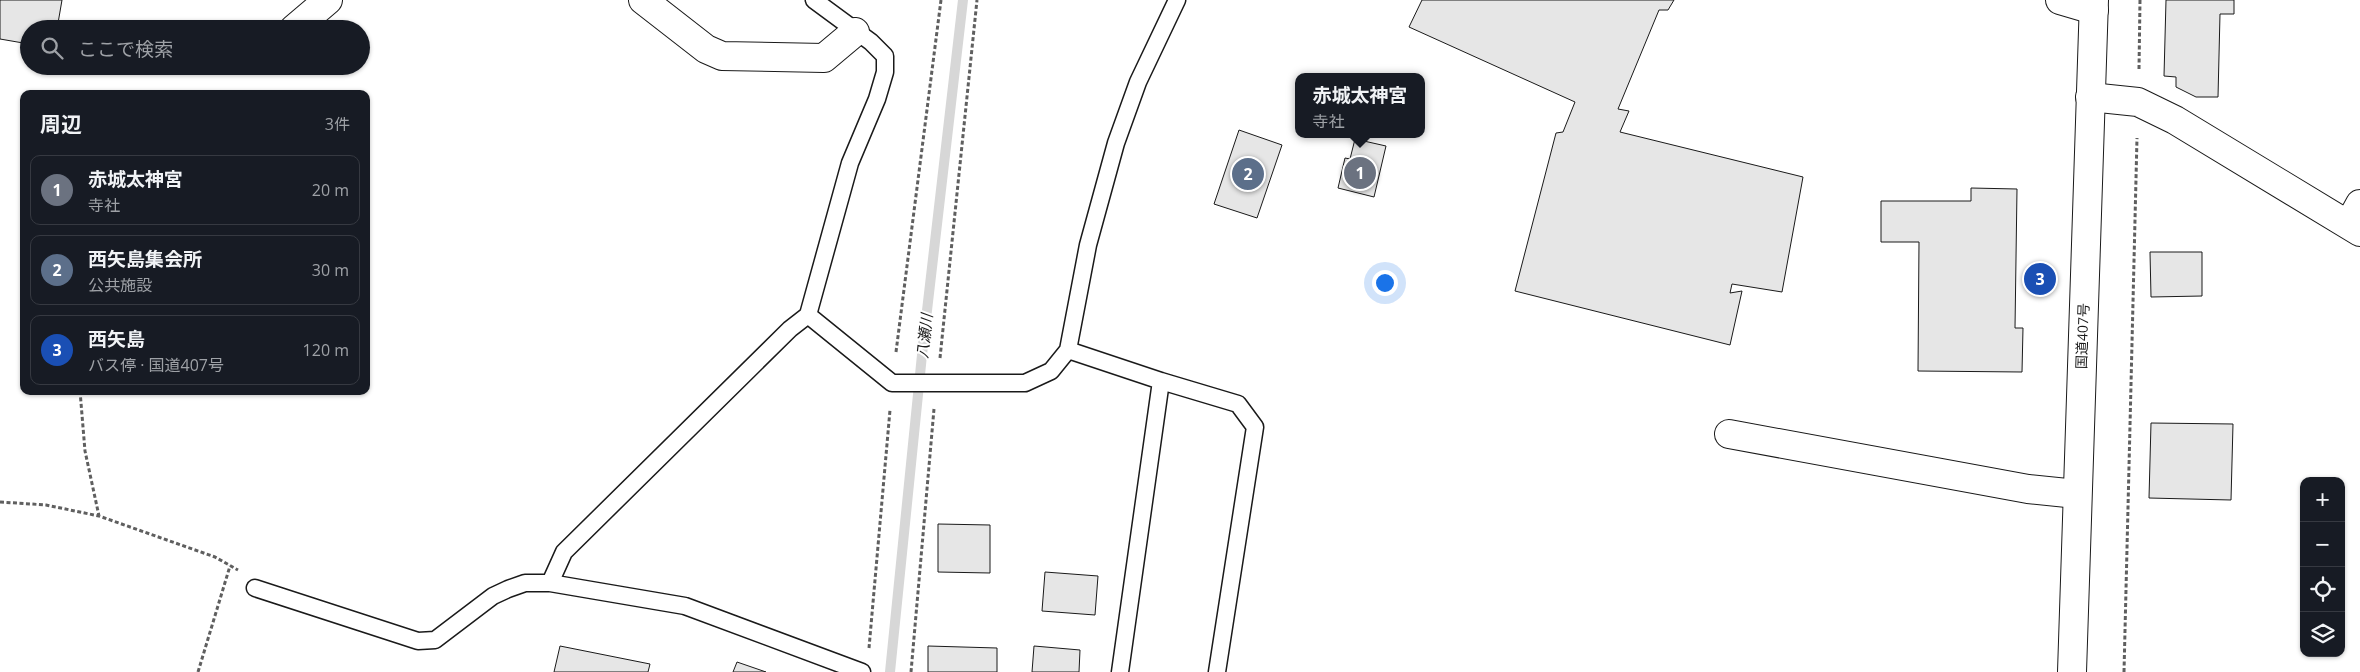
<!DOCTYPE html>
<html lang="ja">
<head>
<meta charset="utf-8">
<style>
  body { margin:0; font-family:"Open Sans","Noto Sans JP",sans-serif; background:#20242c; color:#f1f3f6 }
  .controls { position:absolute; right:15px; bottom:15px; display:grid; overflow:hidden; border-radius:10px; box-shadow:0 1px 4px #0004 }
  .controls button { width:45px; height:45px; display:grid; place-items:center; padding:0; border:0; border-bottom:1px solid #363941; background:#171b24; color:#f1f3f6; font:25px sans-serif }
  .you { position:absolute; left:1384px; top:282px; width:18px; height:18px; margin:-12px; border:4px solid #fff; border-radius:50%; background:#1a73e8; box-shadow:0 0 0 8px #1a73e833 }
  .badge { display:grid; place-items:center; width:32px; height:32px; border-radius:50%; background:#c62828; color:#fff; font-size:16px; font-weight:700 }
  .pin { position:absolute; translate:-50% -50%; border:2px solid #fff; box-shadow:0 1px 5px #0006 }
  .popup { position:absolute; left:1295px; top:73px; width:130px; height:65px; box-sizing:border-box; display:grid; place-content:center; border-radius:10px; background:#171b24; filter:drop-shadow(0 1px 4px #0005); font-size:16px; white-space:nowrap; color:#9ea1a6 }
  .popup b { font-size:19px; color:#f1f3f6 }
  .popup::after { content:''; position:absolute; left:50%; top:100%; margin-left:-10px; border:10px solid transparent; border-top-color:#171b24 }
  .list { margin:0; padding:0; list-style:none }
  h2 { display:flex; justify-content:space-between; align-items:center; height:65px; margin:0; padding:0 20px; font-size:21px }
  h2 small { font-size:16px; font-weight:400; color:#9ea1a6 }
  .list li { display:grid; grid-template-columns:32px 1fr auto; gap:15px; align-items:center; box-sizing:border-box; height:70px; margin:0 10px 10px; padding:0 10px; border:1px solid #363941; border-radius:10px }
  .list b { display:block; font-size:19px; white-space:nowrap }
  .list p { margin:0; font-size:16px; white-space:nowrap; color:#9ea1a6 }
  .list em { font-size:16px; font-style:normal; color:#9ea1a6 }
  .icon { flex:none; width:28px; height:28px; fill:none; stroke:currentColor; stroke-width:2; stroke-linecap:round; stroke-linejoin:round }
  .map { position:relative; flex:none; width:2360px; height:672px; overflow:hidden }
  .search { position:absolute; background:#171b24; box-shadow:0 1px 4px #0004; left:20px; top:20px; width:350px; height:55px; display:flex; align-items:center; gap:12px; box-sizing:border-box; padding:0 18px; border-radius:28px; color:#9ea1a6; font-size:19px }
  .panel { position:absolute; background:#171b24; box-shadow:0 1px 4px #0004; left:20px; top:90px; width:350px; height:305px; border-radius:10px }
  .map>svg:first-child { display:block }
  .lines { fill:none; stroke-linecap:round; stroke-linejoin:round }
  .stream { stroke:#d7d7d7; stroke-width:10 }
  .building { fill:#e6e6e6; stroke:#1a1a1a }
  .service-casing { stroke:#1a1a1a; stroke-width:19 }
  .minor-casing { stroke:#1a1a1a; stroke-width:30 }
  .tertiary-casing { stroke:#1a1a1a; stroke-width:30 }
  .trunk-casing { stroke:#1a1a1a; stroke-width:30 }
  .path { stroke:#5f5f5f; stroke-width:3; stroke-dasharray:4 2.5; stroke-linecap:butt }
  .service { stroke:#fff; stroke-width:16 }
  .minor { stroke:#fff; stroke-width:28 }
  .tertiary { stroke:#fff; stroke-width:28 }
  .trunk { stroke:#fff; stroke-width:28 }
  .labels { text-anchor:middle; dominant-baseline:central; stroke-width:4; stroke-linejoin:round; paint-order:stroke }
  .street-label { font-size:14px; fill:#1a1a1a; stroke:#fff }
  .water-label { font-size:15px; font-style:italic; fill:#1a1a1a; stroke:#fff }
</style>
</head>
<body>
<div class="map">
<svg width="2360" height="672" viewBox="0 0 2360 672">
  <rect width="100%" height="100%" fill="#fff"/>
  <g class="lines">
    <path class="stream" d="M 890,672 L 923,345 L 963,0"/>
  </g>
  <path class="building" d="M 0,0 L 62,0 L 57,29 L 29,29 L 29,44 L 0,39 Z
    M 1422,0 L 1674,0 L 1668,10 L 1659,10 L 1618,109 L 1629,111 L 1620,132 L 1803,177 L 1782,292 L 1732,284 L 1730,293 L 1742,291 L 1730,345 L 1515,291 L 1556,133 L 1563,132 L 1575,102 L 1409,27 Z
    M 2166,0 L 2234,0 L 2234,14 L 2220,14 L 2218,97 L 2196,97 L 2176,87 L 2176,77 L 2164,76 Z
    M 1239,130 L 1282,145 L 1257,218 L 1214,204 Z
    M 1355,139 L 1386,146 L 1374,197 L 1338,188 L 1345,158 L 1350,159 Z
    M 1971,188 L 2017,189 L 2015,328 L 2023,328 L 2022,372 L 1918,371 L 1919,242 L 1881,242 L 1881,201 L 1971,201 Z
    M 2150,252 L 2202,252 L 2202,296 L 2151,297 Z
    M 2151,423 L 2233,424 L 2231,500 L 2149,498 Z
    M 938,524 L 990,525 L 990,573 L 938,572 Z
    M 1045,572 L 1098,576 L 1095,615 L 1042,611 Z
    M 560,646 L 650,664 L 648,672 L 554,672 Z
    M 928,646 L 997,648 L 997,672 L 928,672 Z
    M 1034,646 L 1080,650 L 1079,672 L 1032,672 Z
    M 737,662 L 766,672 L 733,672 Z"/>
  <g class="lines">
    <defs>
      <path id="service" d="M 808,315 L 892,383 L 1025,383 L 1051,371 L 1068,350 L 1088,245 L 1116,143 L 1138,82 L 1177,0
        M 1068,350 L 1161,381 L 1120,672
        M 1161,381 L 1238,404 L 1255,427 L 1217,672
        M 550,583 L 564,552 L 790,329 L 808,315 L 850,163 L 877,99 L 885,72 L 885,56 L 871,42 L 814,0
        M 255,588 L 418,641 L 435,640 L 493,596 L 508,589 L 525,583 L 550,583 L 685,606 L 862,672"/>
      <path id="minor" d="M 643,0 L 706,49 L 722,56 L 824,58 L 855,32
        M 294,29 L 328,0
        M 2090,97 L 2138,102 L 2175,120 L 2360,232
        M 2349,224 L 2360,204
        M 1729,434 L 2028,489 L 2077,494"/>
      <path id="tertiary" d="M 2060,0 L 2094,10"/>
      <path id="trunk" d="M 2072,672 L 2094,0"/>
    </defs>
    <use href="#service" class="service-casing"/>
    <use href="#minor" class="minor-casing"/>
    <use href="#tertiary" class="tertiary-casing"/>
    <use href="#trunk" class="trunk-casing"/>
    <path class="path" d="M 2139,69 L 2140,0
      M 896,352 L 941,0
      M 940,358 L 977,0
      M 80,391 L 85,451 L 99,516
      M 0,502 L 46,505 L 99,516 L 215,557 L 238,570
      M 869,648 L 890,410
      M 198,672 L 230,566
      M 911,672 L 934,409
      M 2124,672 L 2137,138"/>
    <use href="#service" class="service"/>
    <use href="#minor" class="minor"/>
    <use href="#tertiary" class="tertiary"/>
    <use href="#trunk" class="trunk"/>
  </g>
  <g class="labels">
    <g class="street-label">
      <text transform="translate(2082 336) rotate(-88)">国道407号</text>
    </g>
    <g class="water-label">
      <text transform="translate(924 336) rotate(-84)">八瀬川</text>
    </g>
  </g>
</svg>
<div class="controls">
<button>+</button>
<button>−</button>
<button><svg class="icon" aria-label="locate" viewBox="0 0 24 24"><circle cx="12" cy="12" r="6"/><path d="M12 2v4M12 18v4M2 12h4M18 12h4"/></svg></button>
<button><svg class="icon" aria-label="layers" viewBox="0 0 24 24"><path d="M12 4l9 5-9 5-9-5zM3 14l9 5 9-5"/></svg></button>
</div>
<div class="you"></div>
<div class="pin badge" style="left:1360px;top:173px;background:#6b7280">1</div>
<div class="popup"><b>赤城太神宮</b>寺社</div>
<div class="pin badge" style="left:1248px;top:174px;background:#5c6f8a">2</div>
<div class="pin badge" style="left:2040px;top:279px;background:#1a4fb4">3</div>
<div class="search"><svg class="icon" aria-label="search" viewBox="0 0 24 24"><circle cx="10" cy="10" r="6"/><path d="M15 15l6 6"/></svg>ここで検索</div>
<section class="panel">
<h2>周辺<small>3件</small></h2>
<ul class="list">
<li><span class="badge" style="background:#6b7280">1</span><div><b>赤城太神宮</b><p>寺社</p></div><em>20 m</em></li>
<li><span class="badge" style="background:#5c6f8a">2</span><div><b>西矢島集会所</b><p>公共施設</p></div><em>30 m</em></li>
<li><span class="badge" style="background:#1a4fb4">3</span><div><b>西矢島</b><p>バス停 · 国道407号</p></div><em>120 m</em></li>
</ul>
</section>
</div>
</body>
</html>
